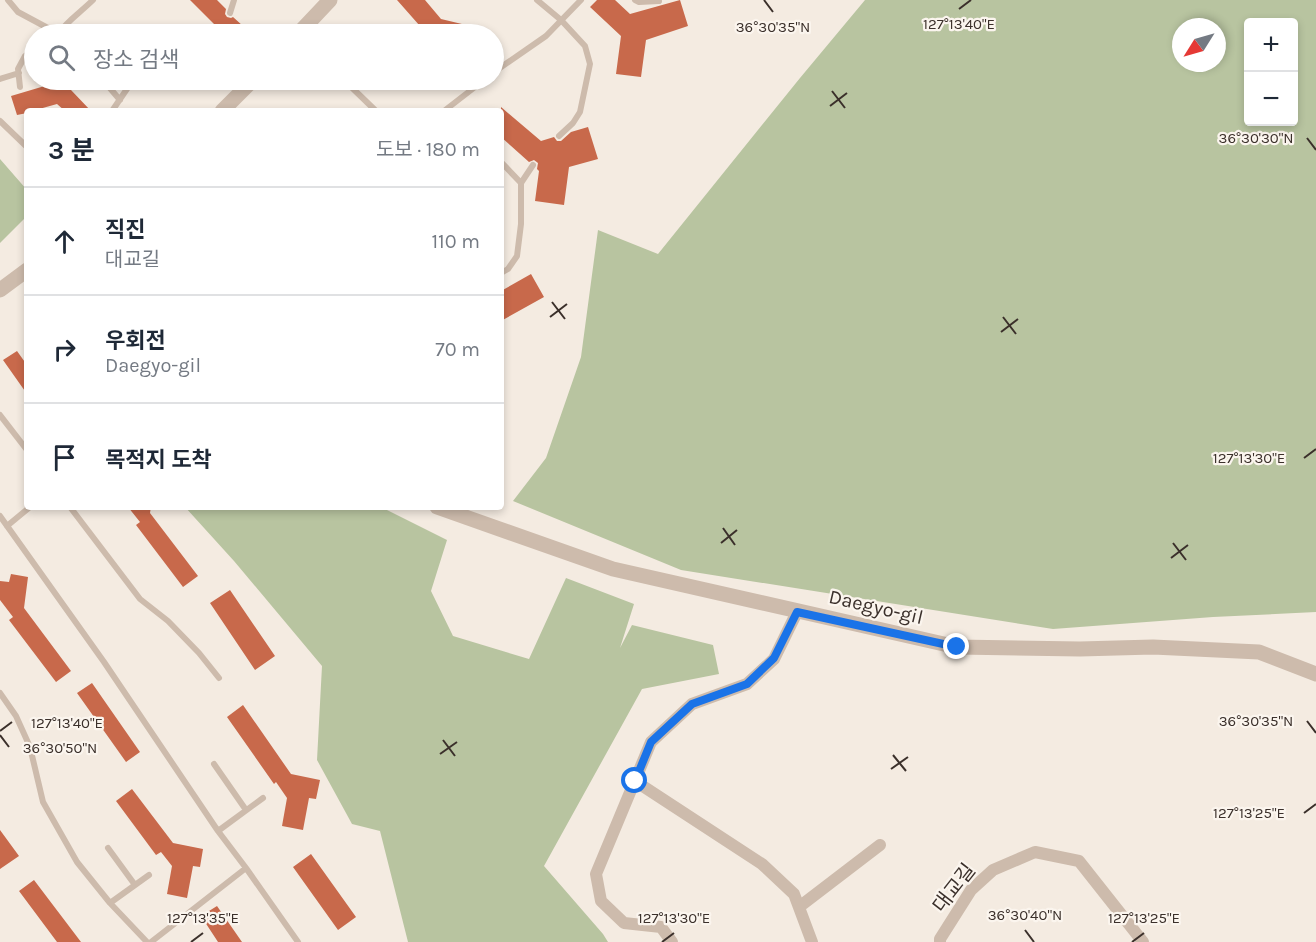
<!DOCTYPE html>
<html lang="ko">
<head>
<meta charset="utf-8">
<style>
  body { margin:0; font-family:Karla,"Noto Sans KR",sans-serif; background:#f6f6f7; color:#1f2937 }
  .controls { position:absolute; right:18px; top:18px; display:grid; overflow:hidden; border-radius:6px; box-shadow:0 3px 9px #0003 }
  .controls button { width:54px; height:54px; display:grid; place-items:center; padding:0; border:0; border-bottom:2px solid #e0e1e3; background:#fff; color:#1f2937; font:30px sans-serif }
  .compass { position:absolute; left:1172px; top:18px; width:54px; height:54px; border-radius:50%; background:#fff; box-shadow:0 3px 9px #0003; rotate:233deg }
  .stop { position:absolute; width:18px; height:18px; margin:-14px; border:4px solid #1a73e8; border-radius:50%; background:#fff }
  .stop.end { background:#1a73e8; border-color:#fff; box-shadow:0 2px 6px #0008 }
  .list { margin:0; padding:0; list-style:none }
  h2 { display:flex; justify-content:space-between; align-items:center; height:78px; margin:0; padding:0 24px; font-size:26px }
  h2 small { font-size:20px; font-weight:400; color:#747a83 }
  .list li { display:grid; grid-template-columns:39px 1fr auto; gap:18px; align-items:center; box-sizing:border-box; height:108px; padding:0 24px; border-top:2px solid #e0e1e3 }
  .list b { display:block; font-size:22px; white-space:nowrap }
  .list p { margin:0; font-size:20px; white-space:nowrap; color:#747a83 }
  .list em { font-size:20px; font-style:normal; color:#747a83 }
  .icon { flex:none; width:33px; height:33px; fill:none; stroke:currentColor; stroke-width:2; stroke-linecap:round; stroke-linejoin:round }
  .map { position:relative; flex:none; width:1316px; height:942px; overflow:hidden }
  .search { position:absolute; background:#fff; box-shadow:0 3px 9px #0003; left:24px; top:24px; width:480px; height:66px; display:flex; align-items:center; gap:15px; box-sizing:border-box; padding:0 21px; border-radius:33px; color:#747a83; font-size:22px }
  .panel { position:absolute; background:#fff; box-shadow:0 3px 9px #0003; left:24px; top:108px; width:480px; height:402px; border-radius:6px }
  .map>svg:first-child { display:block }
  .green { fill:#b8c4a0; fill-rule:evenodd }
  .building { fill:#c8694b }
  .lines { fill:none; stroke-linecap:round; stroke-linejoin:round }
  .service { stroke:#cdbbac; stroke-width:6 }
  .minor { stroke:#cdbbac; stroke-width:12 }
  .tertiary { stroke:#cdbbac; stroke-width:15 }
  .route { stroke:#1a73e8; stroke-width:8 }
  .ticks { fill:none; stroke:#3b302b; stroke-width:2 }
  .labels { text-anchor:middle; dominant-baseline:central; stroke-width:4.5; stroke-linejoin:round; paint-order:stroke }
  .street-label { font-size:20px; fill:#3b302b; stroke:#fbf5ee }
  .ticks-label { font-size:15px; text-anchor:middle; fill:#3b302b; stroke:#fbf5ee; stroke-width:4.5; stroke-linejoin:round; paint-order:stroke }
</style>
</head>
<body>
<div class="map">
<svg width="1316" height="942" viewBox="0 0 1316 942">
  <rect width="100%" height="100%" fill="#f4ebe1"/>
  <path class="green" d="M 865,0 L 1316,0 L 1316,612 L 1213,617 L 1053,629 L 681,570 L 513,501 L 546,458 L 581,357 L 598,230 L 658,254 L 800,78 ZM 1248,22 L 1294,22 L 1294,122 L 1248,122 ZM 1181,27 L 1217,27 L 1217,63 L 1181,63 Z
    M 0,159 L 27,190 L 27,216 L 0,243 Z
    M 185,507 L 381,507 L 447,540 L 431,591 L 453,636 L 529,659 L 566,578 L 634,604 L 620,648 L 632,625 L 713,645 L 719,674 L 642,689 L 544,866 L 603,934 L 608,942 L 408,942 L 380,831 L 352,824 L 317,760 L 322,666 L 234,561 Z"/>
  <path class="building" d="M 190,0 L 217,0 L 226,9 L 225,14 L 227,17 L 231,18 L 233,17 L 243,26 L 235,34 L 224,34 L 225,31 L 223,27 L 220,26 L 217,27 Z
    M 397,0 L 425,0 L 441,19 L 487,30 L 486,34 L 427,34 Z
    M 597,0 L 615,0 L 630,14 L 680,0 L 688,26 L 646,40 L 641,77 L 616,74 L 621,36 L 590,7 Z
    M 48,80 L 71,80 L 71,90 L 91,111 L 65,111 L 57,104 L 32,111 L 27,111 L 27,113 L 17,115 L 11,96 L 48,85 Z
    M 501,107 L 541,141 L 554,137 L 557,141 L 561,141 L 571,132 L 588,127 L 598,159 L 569,167 L 564,205 L 535,201 L 539,171 L 537,169 L 538,163 L 534,160 L 529,162 L 501,137 Z
    M 531,274 L 544,297 L 501,321 L 501,291 Z
    M 17,351 L 27,365 L 27,394 L 3,360 Z
    M 128,507 L 151,507 L 150,513 L 198,576 L 183,587 L 136,525 L 140,522 Z
    M 11,574 L 28,577 L 24,608 L 71,671 L 56,682 L 9,620 L 13,617 L 0,600 L 0,581 L 9,582 Z
    M 230,590 L 275,656 L 255,670 L 210,603 Z
    M 92,683 L 140,752 L 126,762 L 77,693 Z
    M 243,705 L 291,774 L 320,780 L 316,799 L 309,798 L 303,830 L 282,826 L 287,798 L 276,782 L 274,784 L 227,717 Z
    M 132,789 L 173,843 L 203,849 L 200,867 L 193,866 L 187,898 L 167,894 L 172,866 L 161,852 L 156,855 L 116,801 Z
    M 0,830 L 19,856 L 0,869 Z
    M 311,854 L 356,917 L 338,930 L 293,867 Z
    M 34,880 L 81,942 L 57,942 L 19,891 Z
    M 217,906 L 242,942 L 218,942 L 201,916 Z"/>
  <g class="lines">
    <path class="service" d="M 8,0 L 18,12 L 59,34
      M 537,0 L 561,20 L 585,46 L 590,64 L 580,112 L 573,123 L 559,136
      M 635,0 L 639,2 L 659,1
      M 230,13 L 234,0
      M 58,34 C 67,21 81,12 93,0
      M 218,34 L 220,31
      M 494,72 L 546,36 L 581,0
      M 0,79 L 19,73
      M 103,80 L 120,100
      M 344,80 L 376,111
      M 20,87 L 18,69 L 25,56 L 34,50
      M 112,111 L 133,80
      M 444,111 L 484,80
      M 0,121 L 27,147
      M 501,162 L 521,183 L 521,224 L 517,256 L 508,269 L 501,273
      M 521,183 L 533,165
      M 0,415 L 27,450
      M 70,507 L 140,599 L 168,621 L 199,653 L 219,678
      M 0,516 L 104,662 L 218,831 L 246,868 L 298,942
      M 7,526 L 30,507
      M 0,693 L 16,716 L 30,747 L 43,802 L 77,862 L 110,903 L 147,942
      M 214,764 L 246,810
      M 218,831 L 263,798
      M 108,848 L 135,885
      M 110,903 L 149,875
      M 151,942 L 246,868"/>
    <path class="minor" d="M 635,781 L 762,864 L 794,894 L 812,942
      M 799,907 L 880,845
      M 672,942 L 661,927 L 624,923 L 601,901 L 596,874 L 651,742 L 692,704 L 747,684 L 774,659 L 797,612
      M 940,942 L 940,939 L 971,890 L 993,870 L 1035,852 L 1079,861 L 1143,942"/>
    <path class="tertiary" d="M 298,34 L 330,0
      M 222,111 L 253,80
      M 0,290 L 27,270
      M 437,507 L 613,569 L 957,647 L 1080,649 L 1153,647 L 1259,652 L 1316,674"/>
  </g>
  <g class="lines">
    <path class="route" d="M 635,781 L 651,742 L 692,704 L 747,684 L 774,658 L 797,612 L 957,647"/>
  </g>
  <path class="ticks" d="M 764,0 L 773,12M 959,9 L 971,0M 832,91 L 845,108M 830,106 L 847,93M 1307,138 L 1316,150M 552,302 L 565,319M 550,317 L 567,304M 1003,317 L 1016,334M 1001,332 L 1018,319M 1304,458 L 1316,449M 723,528 L 735,545M 721,543 L 737,530M 1173,543 L 1186,560M 1171,558 L 1188,545M 1307,721 L 1316,733M 0,731 L 12,722M 0,735 L 9,747M 443,740 L 455,756M 440,754 L 457,742M 893,755 L 906,771M 891,769 L 908,757M 1304,813 L 1316,804M 1025,930 L 1034,942M 191,942 L 203,933M 662,942 L 674,933M 1132,942 L 1144,933"/>
  <g class="labels">
    <g class="street-label">
      <text transform="translate(876 607) rotate(13)">Daegyo-gil</text>
      <text transform="translate(954 888) rotate(-52)">대교길</text>
    </g>
  </g>
  <g class="ticks-label">
    <text x="959" y="29">127°13'40"E</text>
    <text x="773" y="32">36°30'35"N</text>
    <text x="1256" y="143">36°30'30"N</text>
    <text x="1249" y="463">127°13'30"E</text>
    <text x="1256" y="726">36°30'35"N</text>
    <text x="67" y="728">127°13'40"E</text>
    <text x="60" y="753">36°30'50"N</text>
    <text x="1249" y="818">127°13'25"E</text>
    <text x="1025" y="920">36°30'40"N</text>
    <text x="203" y="923">127°13'35"E</text>
    <text x="674" y="923">127°13'30"E</text>
    <text x="1144" y="923">127°13'25"E</text>
  </g>
</svg>
<div class="controls">
<button>+</button>
<button>−</button>
</div>
<svg class="compass" viewBox="-18 -18 36 36"><path d="M0-13l5 13h-10z" fill="#e53935"/><path d="M0 13l5-13h-10z" fill="#747a83"/></svg>
<div class="stop" style="left:635px;top:781px"></div>
<div class="stop end" style="left:957px;top:647px"></div>
<div class="search"><svg class="icon" aria-label="search" viewBox="0 0 24 24"><circle cx="10" cy="10" r="6"/><path d="M15 15l6 6"/></svg>장소 검색</div>
<section class="panel">
<h2>3 분<small>도보 · 180 m</small></h2>
<ul class="list">
<li><svg class="icon" aria-label="ahead" viewBox="0 0 24 24"><path d="M12 20V5M6 11l6-6 6 6"/></svg><div><b>직진</b><p>대교길</p></div><em>110 m</em></li>
<li><svg class="icon" aria-label="right" viewBox="0 0 24 24"><path d="M7 20v-9h11M14 6l5 5-5 5"/></svg><div><b>우회전</b><p>Daegyo-gil</p></div><em>70 m</em></li>
<li><svg class="icon" aria-label="arrive" viewBox="0 0 24 24"><path d="M6 21V4h12l-3 4 3 4H6"/></svg><div><b>목적지 도착</b></div></li>
</ul>
</section>
</div>
</body>
</html>
